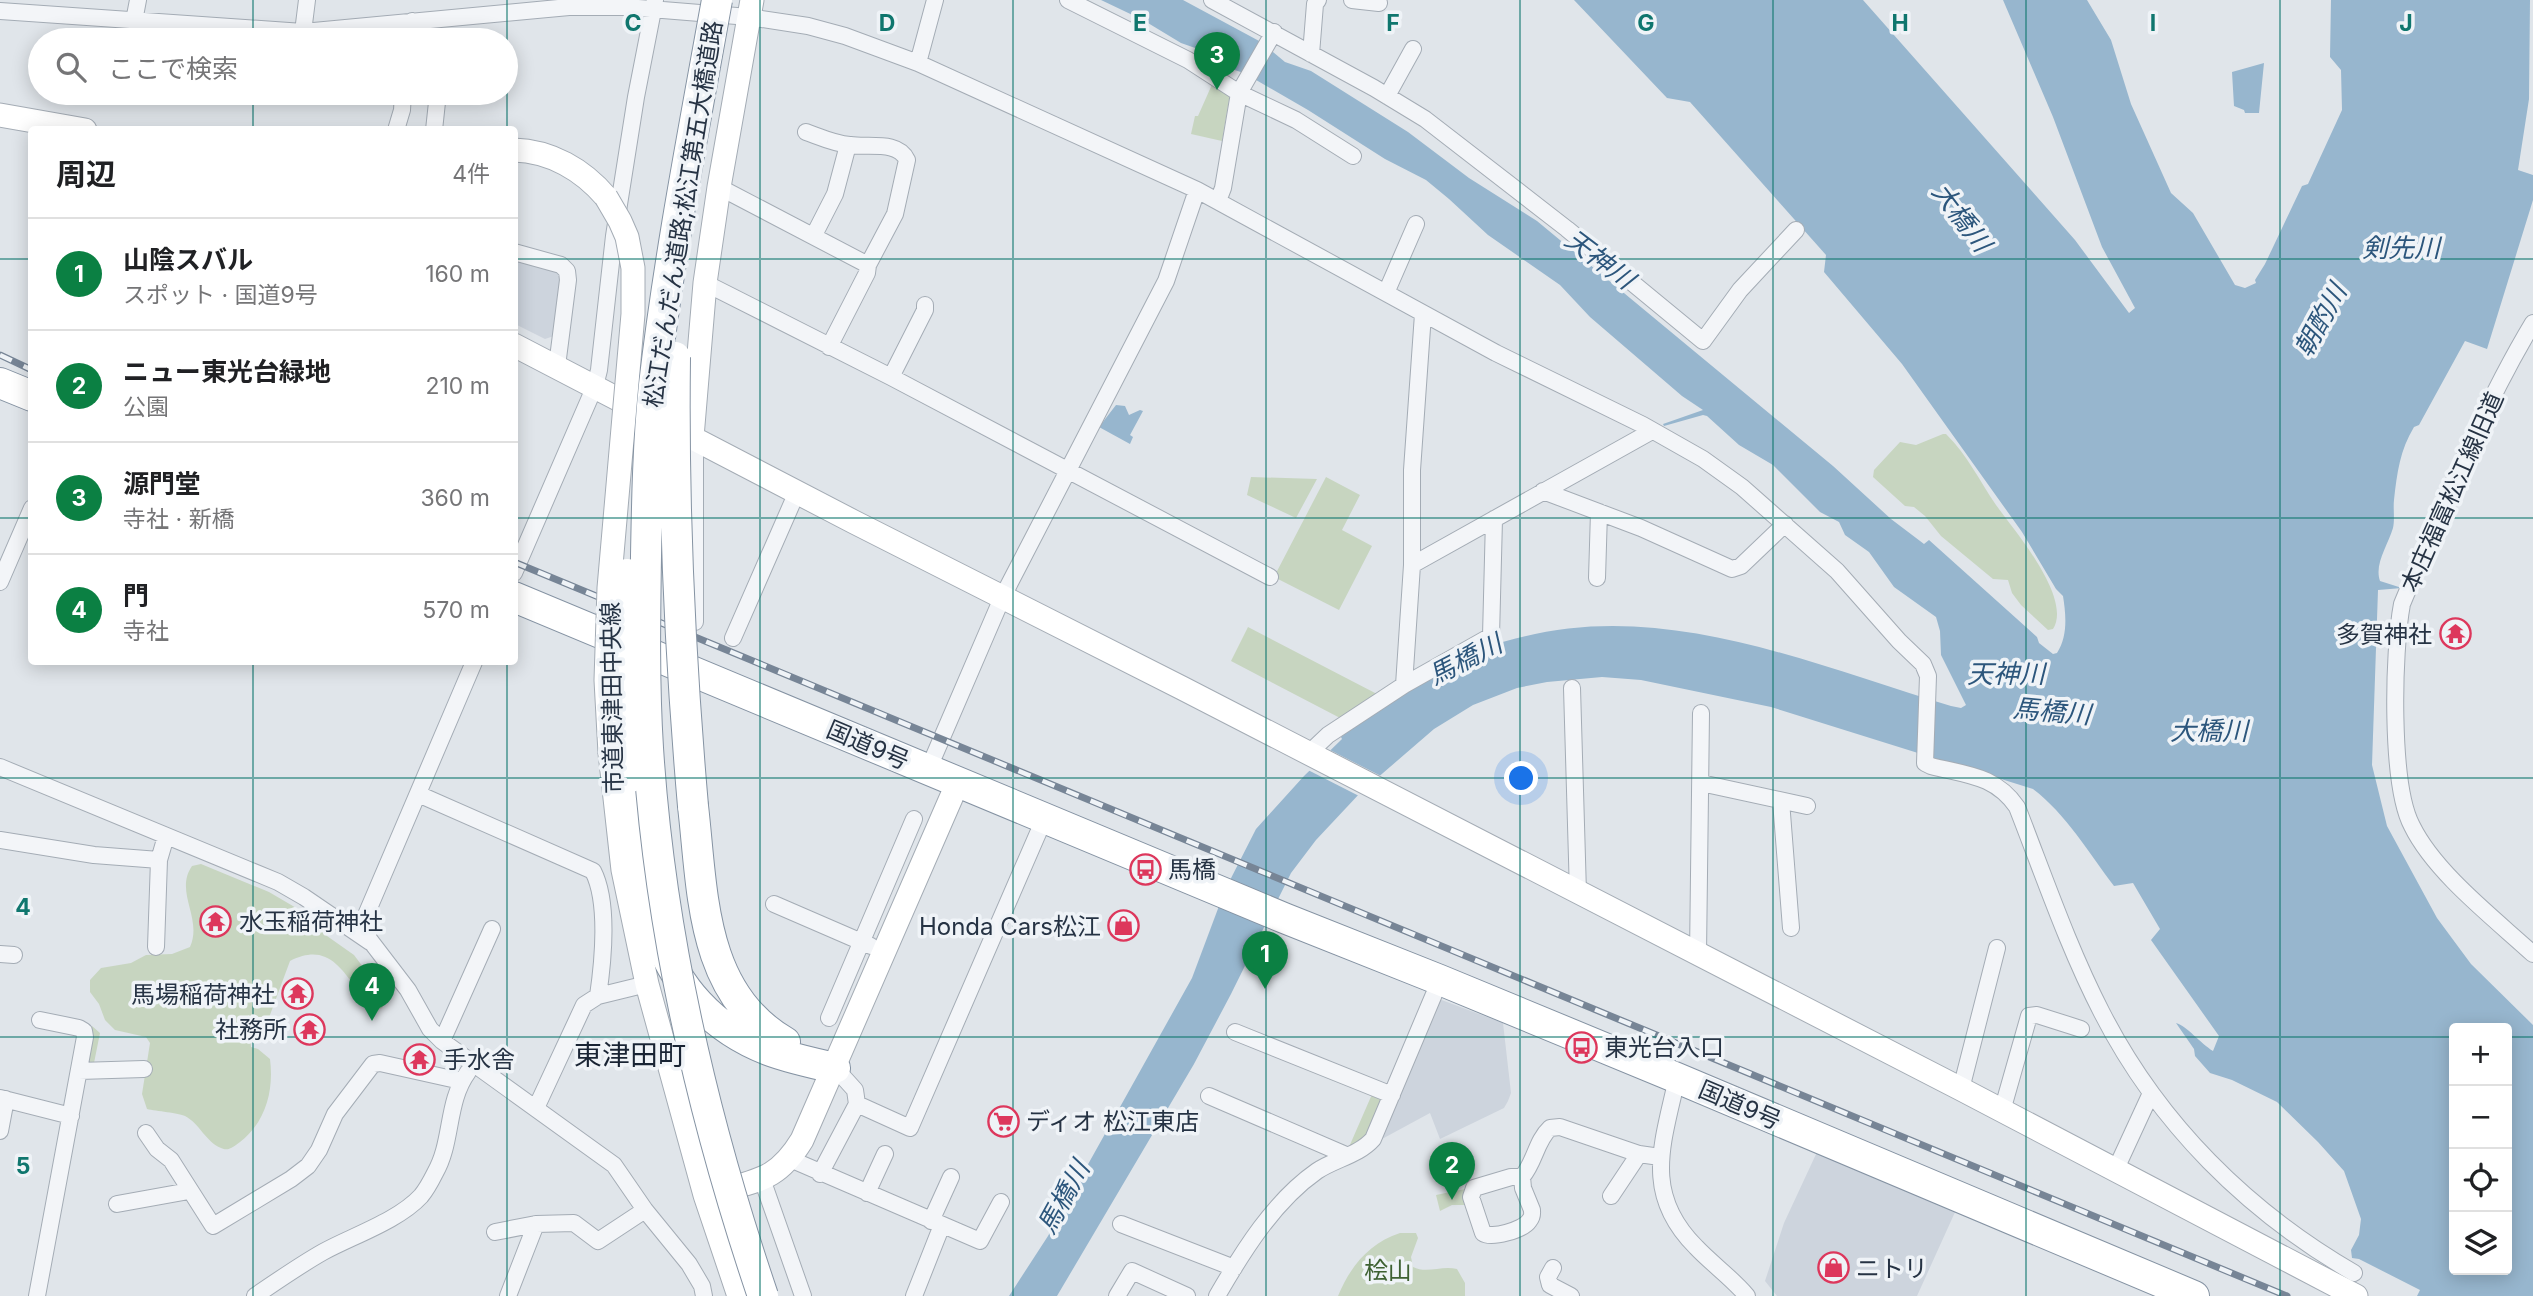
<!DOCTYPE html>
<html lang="ja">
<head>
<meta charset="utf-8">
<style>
  body { margin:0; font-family:Inter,"Noto Sans JP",sans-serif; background:#f2f2f2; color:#202124 }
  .controls { position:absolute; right:21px; bottom:21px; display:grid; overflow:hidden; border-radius:7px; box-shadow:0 4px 18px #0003 }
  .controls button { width:63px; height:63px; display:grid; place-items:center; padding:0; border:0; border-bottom:2px solid #e0e0e0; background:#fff; color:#202124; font:35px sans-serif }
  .you { position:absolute; left:1522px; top:779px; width:24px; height:24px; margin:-18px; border:5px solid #fff; border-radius:50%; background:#1a73e8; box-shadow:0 0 0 10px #1a73e833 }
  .badge { display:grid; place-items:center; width:46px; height:46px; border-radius:50%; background:#0b8043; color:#fff; font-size:23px; font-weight:700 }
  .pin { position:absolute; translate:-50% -58px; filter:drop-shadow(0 2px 4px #0008) }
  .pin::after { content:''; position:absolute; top:37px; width:24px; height:21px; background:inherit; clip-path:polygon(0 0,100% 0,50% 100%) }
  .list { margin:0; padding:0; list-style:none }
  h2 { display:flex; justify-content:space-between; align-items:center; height:91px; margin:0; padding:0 28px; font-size:30px }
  h2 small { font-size:23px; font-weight:400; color:#757577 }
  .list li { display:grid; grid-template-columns:46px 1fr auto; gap:21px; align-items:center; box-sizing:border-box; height:112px; padding:0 28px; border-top:2px solid #e0e0e0 }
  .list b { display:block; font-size:26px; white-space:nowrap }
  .list p { margin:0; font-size:23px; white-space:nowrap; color:#757577 }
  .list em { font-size:23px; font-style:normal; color:#757577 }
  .icon { flex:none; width:38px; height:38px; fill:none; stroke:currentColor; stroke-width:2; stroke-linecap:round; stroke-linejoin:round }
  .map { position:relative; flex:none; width:2533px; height:1296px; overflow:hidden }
  .search { position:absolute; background:#fff; box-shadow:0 4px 18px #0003; left:28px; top:28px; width:490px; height:77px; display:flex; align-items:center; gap:18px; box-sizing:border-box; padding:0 24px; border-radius:38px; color:#757577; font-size:26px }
  .panel { position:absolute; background:#fff; box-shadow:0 4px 18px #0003; left:28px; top:126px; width:490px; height:539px; border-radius:7px }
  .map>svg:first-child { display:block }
  .built { fill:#cdd4dd }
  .green { fill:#c7d5c0 }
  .water { fill:#97b6ce; fill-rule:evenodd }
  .pier { fill:#e0e5ea }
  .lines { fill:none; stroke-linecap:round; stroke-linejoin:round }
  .street-casing { stroke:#a4acb5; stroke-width:18 }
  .secondary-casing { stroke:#a4acb5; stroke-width:25 }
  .highway-casing { stroke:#8593a3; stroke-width:32 }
  .street { stroke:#f3f5f8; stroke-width:16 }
  .secondary { stroke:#fff; stroke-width:23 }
  .highway { stroke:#fff; stroke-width:30 }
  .rail-casing { stroke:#778596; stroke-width:7 }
  .rail { stroke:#eff3f7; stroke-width:4.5; stroke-dasharray:13; stroke-linecap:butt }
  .secondary-bridge-casing { stroke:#a4acb5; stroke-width:25; stroke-linecap:butt }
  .highway-bridge-casing { stroke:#8593a3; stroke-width:32; stroke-linecap:butt }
  .secondary-bridge { stroke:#fff; stroke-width:23 }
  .highway-bridge { stroke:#fff; stroke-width:30 }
  .grid { fill:none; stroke:#0f766e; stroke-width:2; stroke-opacity:0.55 }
  .labels { text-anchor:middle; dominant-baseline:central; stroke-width:7; stroke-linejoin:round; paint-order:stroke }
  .street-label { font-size:24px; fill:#263344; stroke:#eff3f7 }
  .poi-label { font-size:24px; fill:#263344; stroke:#eff3f7; text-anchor:start }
  .park-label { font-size:24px; fill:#3e6132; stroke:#eff3f7 }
  .water-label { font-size:26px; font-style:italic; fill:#2c567c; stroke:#eff3f7 }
  .quarter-label { font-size:28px; fill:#192434; stroke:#eff3f7 }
  .grid-label { font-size:23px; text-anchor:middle; font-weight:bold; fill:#0f766e; stroke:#eff3f7; stroke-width:7; stroke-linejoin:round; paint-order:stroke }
</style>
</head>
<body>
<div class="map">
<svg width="2533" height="1296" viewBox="0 0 2533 1296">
  <rect width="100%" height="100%" fill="#e0e5ea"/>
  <path class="built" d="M 514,259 L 557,271 L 561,279 L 554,336 L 545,339 L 515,324 Z
    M 1439,999 L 1503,1023 L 1511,1093 L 1508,1101 L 1504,1108 L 1440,1139 L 1430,1113 L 1382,1139 L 1378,1138 Z
    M 1817,1152 L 1956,1210 L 1917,1296 L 1777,1296 L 1765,1281 L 1784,1223 Z"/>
  <path class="green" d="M 1214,80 L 1230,94 L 1222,141 L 1191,134 L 1195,116 L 1198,116 Z
    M 1943,434 L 1946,434 C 1968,456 1979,480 1996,505 C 2013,529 2073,598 2053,629 L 2048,630 L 2021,605 L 2012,593 L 2008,580 L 1993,579 L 1941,536 L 1925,516 L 1914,507 L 1905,506 L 1873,477 L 1874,470 L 1900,442 L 1916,445 Z
    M 1251,477 L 1317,479 L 1296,518 L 1247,495 Z
    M 1326,477 L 1360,495 L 1342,530 L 1372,546 L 1339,610 L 1274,577 Z
    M 1248,627 L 1377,694 L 1342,719 L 1231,661 Z
    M 201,864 L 269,892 L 298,909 L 327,936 L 354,955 L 381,991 L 385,1002 L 382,1008 C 377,1010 371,1012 366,1007 C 361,1003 359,993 355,987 C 337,961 322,945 290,961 L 267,1023 L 250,1034 L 251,1047 L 258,1049 L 270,1059 C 274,1090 266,1122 240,1142 C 234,1146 229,1152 221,1148 C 206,1142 199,1123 185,1116 C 179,1113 156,1111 147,1109 L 142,1094 L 150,1043 L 146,1037 L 115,1030 L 105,1020 L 99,1004 L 90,992 L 90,980 L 101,968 L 131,963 L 146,955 L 172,954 L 190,947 C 203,918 174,892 192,866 Z
    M 92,1026 L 100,1033 L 94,1063 L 89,1063 L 87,1057 Z
    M 1373,1092 L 1384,1097 L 1366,1137 L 1352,1147 L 1349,1147 Z
    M 1465,1189 L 1467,1205 L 1452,1205 L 1440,1211 L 1436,1195 Z
    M 1400,1233 L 1416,1233 L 1418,1238 L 1411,1257 L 1413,1267 C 1427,1274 1442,1265 1457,1269 L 1465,1283 L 1465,1296 L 1338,1296 C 1350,1267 1369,1243 1400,1233 Z"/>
  <path class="water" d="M 1101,0 L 1183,0 L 1261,42 L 1285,62 L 1311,71 L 1408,132 L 1469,178 L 1537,221 L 1833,466 L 1891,519 L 1924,544 L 1929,540 L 2037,637 L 2039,643 L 2053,654 L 2057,653 C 2068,636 2066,615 2063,596 L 2056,589 L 2022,532 L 1902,364 L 1824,272 L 1826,255 L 1690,102 L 1667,98 L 1574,0 L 1863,0 L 2075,240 L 2129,313 L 2135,308 L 2102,247 L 2053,117 L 2003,0 L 2087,0 L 2111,40 L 2131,104 L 2171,193 L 2193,213 L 2235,285 L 2245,288 L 2256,283 L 2255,280 L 2265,264 L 2302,186 L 2308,184 L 2342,110 L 2341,70 L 2330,57 L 2331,0 L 2530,0 L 2529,99 L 2518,170 L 2533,175 L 2533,200 L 2487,349 L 2465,341 L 2419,425 L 2414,427 C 2400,450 2397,473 2394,500 C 2393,509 2395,519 2393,528 C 2388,545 2374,564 2380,581 L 2402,588 L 2378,590 L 2372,765 L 2387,826 L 2437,918 L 2471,964 L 2533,1025 L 2533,1296 L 2417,1296 L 2420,1290 L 2359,1259 L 2352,1258 L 2351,1250 L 2359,1235 L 2361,1219 L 2344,1171 L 2318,1142 L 2277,1102 L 2232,1080 L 2210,1073 L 2195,1056 L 2194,1049 L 2176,1023 C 2187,1026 2200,1043 2213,1051 L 2219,1036 L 2151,940 L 2160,929 L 2133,883 L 2114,886 C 2089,853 2066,814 2033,789 L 1771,707 L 1641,680 L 1602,677 L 1547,682 L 1517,688 L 1473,705 L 1434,729 L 1361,792 L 1316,840 L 1291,873 L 1231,994 L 1194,1064 L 1057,1296 L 1009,1296 L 1048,1236 L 1192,978 L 1225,890 L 1256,829 L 1304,776 L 1342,739 L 1341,737 C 1379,708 1428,675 1471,654 C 1487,646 1505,641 1522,637 C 1667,600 1814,665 1951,706 L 1961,708 L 1966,705 L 1941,655 L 1940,631 L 1936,617 L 1894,587 L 1869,552 L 1845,535 L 1839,522 L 1820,512 L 1773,465 L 1739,445 L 1707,416 L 1703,415 L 1664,426 L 1663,424 L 1703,410 L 1682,396 L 1590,317 L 1560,285 L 1488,235 L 1449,199 L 1426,180 L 1385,159 L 1308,110 L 1244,73 L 1225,67 L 1198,49 L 1181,43 L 1143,20 ZM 2454,1028 L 2507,1028 L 2507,1270 L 2454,1270 Z
    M 2264,63 L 2259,113 L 2245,113 L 2244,110 L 2234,106 L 2232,72 Z
    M 1116,405 L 1125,406 L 1129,415 L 1140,410 L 1143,411 L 1130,435 L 1133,437 L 1130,444 L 1099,427 Z"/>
  <path class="pier" d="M 1328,749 L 1383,777 L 1361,797 L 1306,769 Z"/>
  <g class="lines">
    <defs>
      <path id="street" d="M 1068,0 L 1188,60 L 1239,93 L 1296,120 L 1353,156
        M 1212,0 L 1374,88 L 1425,119 L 1567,229 L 1703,341 L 1740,290 L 1796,230
        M 1352,0 L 1379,3
        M 0,11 L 303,32 L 569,7 L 626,7 L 749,17 L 808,26 L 845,36 L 918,63 L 1197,190 L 1496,353 L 1643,425 L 1703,459 L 1742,487 L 1837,571 L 1899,641 L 1923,664 L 1928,676 L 1925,763 L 1931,766 C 1966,775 1995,775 2017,807 C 2044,876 2068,947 2102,1013 C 2159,1124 2247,1211 2354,1273
        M 134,21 L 138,0
        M 303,32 L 307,0
        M 409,40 L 412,21
        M 1311,54 L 1315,4 L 1318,0
        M 918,63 L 935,0
        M 1387,96 L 1413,49
        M 396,130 L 402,110 L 403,93
        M 434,130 L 438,93
        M 806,132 C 820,137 835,144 850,145 C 868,148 898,140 907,160 L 895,214 L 868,265 L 867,273 L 829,347
        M 719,187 L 868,265
        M 1218,201 L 1223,188 L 1239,93 L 1274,32
        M 814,235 L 835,194 L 848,145
        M 514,252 L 561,265 L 567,271 L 568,280 L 557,366
        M 705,283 L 891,377 L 1270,577
        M 1386,293 L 1416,224
        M 2533,323 C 2480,411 2442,509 2402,604 C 2393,651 2390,785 2412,826 C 2435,873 2495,919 2533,954
        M 891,377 L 925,310 L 925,305
        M 695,438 L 695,622
        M 1543,491 L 1641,528 L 1732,569 L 1741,566 L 1785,524
        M 1412,565 L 1652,431
        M 514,573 L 595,386 L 599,370 L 614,236 L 636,97 L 655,0
        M 1597,578 L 1599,512
        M 0,582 L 32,508
        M 733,638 L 797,492
        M 474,662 L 366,915 L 365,925 L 369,939 L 408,990 L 430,1029 L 442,1041 L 614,1165 L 645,1210 L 689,1264 L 702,1286 L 704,1296
        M 1404,685 L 1491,636 L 1494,519
        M 1572,688 L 1578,893
        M 1308,754 L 1328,735 L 1404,685 L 1412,565 L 1412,470 L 1423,314
        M 0,767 L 278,882 L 304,897 L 370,942
        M 928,770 L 1002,598 L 1166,281 L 1197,190
        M 1701,783 L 1807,806
        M 418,794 L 593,871 C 609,902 603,962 598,996
        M 1781,801 L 1791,928
        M 0,840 L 94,855 L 159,860
        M 774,904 L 871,946
        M 156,947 L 159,860 L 166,836
        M 0,954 L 14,955
        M 1698,955 L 1701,713
        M 829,1018 L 914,819
        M 1235,1032 L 1392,1095
        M 442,1041 L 492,929
        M 79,1071 L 144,1069
        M 1677,1078 C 1663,1143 1642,1193 1696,1247 C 1712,1264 1732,1278 1747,1296
        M 1961,1089 L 1997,948
        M 1209,1096 L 1346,1155
        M 0,1098 L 71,1116
        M 857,1104 L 910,1128 L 1045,817
        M 536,1108 L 584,1005 L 598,996 L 647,984
        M 2002,1111 L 2029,1016 L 2037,1015 L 2081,1029
        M 0,1131 L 6,1099
        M 146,1133 L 157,1149 L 171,1160 L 213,1226 L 291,1179 L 308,1166 L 319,1150 L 335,1114 L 373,1064 L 380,1063 L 461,1081
        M 790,1159 L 980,1241 L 1001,1202
        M 2115,1171 L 2151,1093
        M 820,1174 L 857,1104 L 855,1090 L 835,1068
        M 1522,1177 L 1511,1177 L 1474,1188 L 1471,1197 L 1483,1233 C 1491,1239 1523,1230 1529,1221 C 1533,1216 1532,1215 1532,1210 L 1523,1188 L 1522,1177 C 1535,1162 1536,1141 1550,1128 L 1560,1127 L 1639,1154 L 1660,1157
        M 762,1179 L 803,1296
        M 867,1193 L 885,1154
        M 1611,1196 L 1639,1154
        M 117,1204 L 189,1191
        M 931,1221 L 951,1177
        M 1121,1224 L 1234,1268
        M 495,1232 L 536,1224
        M 1553,1268 L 1548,1277 L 1550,1285 L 1571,1296
        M 37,1296 L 85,1037 L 84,1031 L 79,1028 L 40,1020
        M 255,1296 C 277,1281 300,1265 323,1252 C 352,1236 398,1221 421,1196 C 426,1190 431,1181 435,1173 C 453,1142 446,1102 468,1072
        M 508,1296 L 536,1224 L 574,1223 L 598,1241 L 645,1210
        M 914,1296 L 942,1225
        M 1117,1296 L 1132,1271 L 1187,1296
        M 1217,1296 C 1243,1251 1274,1201 1317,1171 C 1335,1159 1359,1155 1373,1139 L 1440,980"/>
      <path id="secondary" d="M 0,115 L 85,130
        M 514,150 C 551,151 583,170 606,197
        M 514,345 L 854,522 L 1182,688 L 1961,1089 L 2356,1296
        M 692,437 L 705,283 L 719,187 L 752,0
        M 610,753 L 623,870 L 647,984 L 705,1195 L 739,1296
        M 714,1193 C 757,1180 777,1181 802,1140 L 958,782"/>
      <path id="highway" d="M 0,383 L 32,396
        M 514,597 L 1284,918 L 1440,980 L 1677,1078 L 2194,1296
        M 628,778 C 638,886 652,1005 768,1050 C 789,1058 812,1063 835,1068
        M 693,806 C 703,892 700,993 785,1042"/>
    </defs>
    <use href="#street" class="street-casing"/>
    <use href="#secondary" class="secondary-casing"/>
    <use href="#highway" class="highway-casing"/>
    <use href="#street" class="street"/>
    <use href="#secondary" class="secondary"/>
    <use href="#highway" class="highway"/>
    <defs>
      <path id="rail" d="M 0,355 L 32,370
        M 514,562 L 2287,1296"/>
    </defs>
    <use href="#rail" class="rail-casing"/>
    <use href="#rail" class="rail"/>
    <defs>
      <path id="secondary-bridge" d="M 606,197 L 620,221 L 627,237 L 633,268 L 633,314 L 609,588 L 606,680 L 610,753"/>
      <path id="highway-bridge" d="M 717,0 C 694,128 669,256 654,385 C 648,442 647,499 646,556 C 645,620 644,684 648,748 C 660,935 703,1119 763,1296
        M 675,357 C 673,507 680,657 693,806
        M 627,574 C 622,642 622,710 628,778"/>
    </defs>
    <use href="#secondary-bridge" class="secondary-bridge-casing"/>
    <use href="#highway-bridge" class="highway-bridge-casing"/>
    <use href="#secondary-bridge" class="secondary-bridge"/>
    <use href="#highway-bridge" class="highway-bridge"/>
  </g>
  <path class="grid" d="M 253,0 L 253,40M 507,0 L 507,130M 760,0 L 760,1296M 1013,0 L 1013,1296M 1266,0 L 1266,1296M 1520,0 L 1520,1296M 1773,0 L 1773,1296M 2026,0 L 2026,1296M 2280,0 L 2280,1296M 253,93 L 253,130M 0,259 L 32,259M 514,259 L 2533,259M 0,518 L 32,518M 514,518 L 2533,518M 253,662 L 253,1296M 507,662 L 507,1296M 0,778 L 2533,778M 0,1037 L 2454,1037M 2507,1037 L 2533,1037"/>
  <defs>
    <symbol id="temple-ring" viewBox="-11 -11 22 22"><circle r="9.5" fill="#eff3f7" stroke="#dd375c" stroke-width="1.5"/><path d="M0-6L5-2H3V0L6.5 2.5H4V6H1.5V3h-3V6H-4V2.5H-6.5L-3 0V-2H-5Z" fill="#dd375c"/></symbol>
    <symbol id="bus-ring" viewBox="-11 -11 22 22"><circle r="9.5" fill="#eff3f7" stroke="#dd375c" stroke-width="1.5"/><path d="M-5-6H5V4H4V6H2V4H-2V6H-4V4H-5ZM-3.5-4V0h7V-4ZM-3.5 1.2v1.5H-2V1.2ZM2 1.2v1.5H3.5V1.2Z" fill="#dd375c"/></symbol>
    <symbol id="shop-ring" viewBox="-11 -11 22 22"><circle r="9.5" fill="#eff3f7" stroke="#dd375c" stroke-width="1.5"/><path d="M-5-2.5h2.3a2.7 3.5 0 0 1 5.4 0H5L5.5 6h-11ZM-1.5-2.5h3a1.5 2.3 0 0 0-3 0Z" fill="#dd375c"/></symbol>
    <symbol id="supermarket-ring" viewBox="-11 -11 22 22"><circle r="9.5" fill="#eff3f7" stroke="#dd375c" stroke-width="1.5"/><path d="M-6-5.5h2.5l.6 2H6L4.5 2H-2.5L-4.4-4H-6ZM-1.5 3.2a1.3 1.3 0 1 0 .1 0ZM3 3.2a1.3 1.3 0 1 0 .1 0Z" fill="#dd375c"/></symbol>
  </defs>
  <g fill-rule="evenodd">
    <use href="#temple-ring" x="2438" y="616" width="35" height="35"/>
    <use href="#bus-ring" x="1128" y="852" width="35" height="35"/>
    <use href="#temple-ring" x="198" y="904" width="35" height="35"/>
    <use href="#shop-ring" x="1106" y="908" width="35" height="35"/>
    <use href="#temple-ring" x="280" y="976" width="35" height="35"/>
    <use href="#temple-ring" x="292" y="1012" width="35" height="35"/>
    <use href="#bus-ring" x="1564" y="1030" width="35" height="35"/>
    <use href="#temple-ring" x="402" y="1042" width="35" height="35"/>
    <use href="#supermarket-ring" x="986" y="1104" width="35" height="35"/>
    <use href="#shop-ring" x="1816" y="1250" width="35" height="35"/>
  </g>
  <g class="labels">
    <g class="street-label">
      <text transform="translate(683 214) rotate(-81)">松江だんだん道路;松江第五大橋道路</text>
      <text transform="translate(2452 492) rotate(-66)">本庄福富松江線旧道</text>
      <text transform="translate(612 698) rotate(-91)">市道東津田中央線</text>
      <text transform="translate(868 745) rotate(23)">国道9号</text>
      <text transform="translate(1740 1105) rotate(23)">国道9号</text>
    </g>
    <g class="poi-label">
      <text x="2432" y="634" text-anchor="end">多賀神社</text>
      <text x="1168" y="869">馬橋</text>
      <text x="239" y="921">水玉稲荷神社</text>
      <text x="1101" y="926" text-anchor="end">Honda Cars松江</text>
      <text x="275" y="994" text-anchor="end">馬場稲荷神社</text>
      <text x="287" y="1029" text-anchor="end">社務所</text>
      <text x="1604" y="1047">東光台入口</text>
      <text x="443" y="1059">手水舎</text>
      <text x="1026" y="1121">ディオ 松江東店</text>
      <text x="1856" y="1268">ニトリ</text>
    </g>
    <g class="park-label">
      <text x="1388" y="1270">桧山</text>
    </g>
    <g class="water-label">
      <text transform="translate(1962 217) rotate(53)">大橋川</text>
      <text x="2401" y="247">剣先川</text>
      <text transform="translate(1600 259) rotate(37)">天神川</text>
      <text transform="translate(2320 320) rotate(-61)">朝酌川</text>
      <text transform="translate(1465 659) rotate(-27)">馬橋川</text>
      <text x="2006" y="673">天神川</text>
      <text transform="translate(2052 711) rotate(5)">馬橋川</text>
      <text x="2209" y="730">大橋川</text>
      <text transform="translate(1063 1197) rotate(-61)">馬橋川</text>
    </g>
    <g class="quarter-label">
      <text x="630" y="1055">東津田町</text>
    </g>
  </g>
  <g class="grid-label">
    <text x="633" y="31">C</text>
    <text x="887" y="31">D</text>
    <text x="1140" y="31">E</text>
    <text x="1393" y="31">F</text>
    <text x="1646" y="31">G</text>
    <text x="1900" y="31">H</text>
    <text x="2153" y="31">I</text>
    <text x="2406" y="31">J</text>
    <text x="23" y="915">4</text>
    <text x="23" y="1174">5</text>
  </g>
</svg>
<div class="controls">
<button>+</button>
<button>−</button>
<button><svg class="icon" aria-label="locate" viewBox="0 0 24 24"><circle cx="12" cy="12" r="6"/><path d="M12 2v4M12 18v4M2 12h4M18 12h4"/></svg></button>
<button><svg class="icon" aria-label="layers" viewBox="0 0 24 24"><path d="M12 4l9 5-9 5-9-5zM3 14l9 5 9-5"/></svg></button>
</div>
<div class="you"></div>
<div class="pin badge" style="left:1265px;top:989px">1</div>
<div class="pin badge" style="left:1452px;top:1200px">2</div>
<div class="pin badge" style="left:1217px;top:90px">3</div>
<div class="pin badge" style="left:372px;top:1021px">4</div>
<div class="search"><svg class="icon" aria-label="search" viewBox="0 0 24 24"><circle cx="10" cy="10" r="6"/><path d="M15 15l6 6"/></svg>ここで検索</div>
<section class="panel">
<h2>周辺<small>4件</small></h2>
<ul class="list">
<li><span class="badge">1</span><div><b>山陰スバル</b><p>スポット · 国道9号</p></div><em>160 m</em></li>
<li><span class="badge">2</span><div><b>ニュー東光台緑地</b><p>公園</p></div><em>210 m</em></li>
<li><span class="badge">3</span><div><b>源門堂</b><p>寺社 · 新橋</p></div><em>360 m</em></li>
<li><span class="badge">4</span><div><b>門</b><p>寺社</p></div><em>570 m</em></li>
</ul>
</section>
</div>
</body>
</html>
